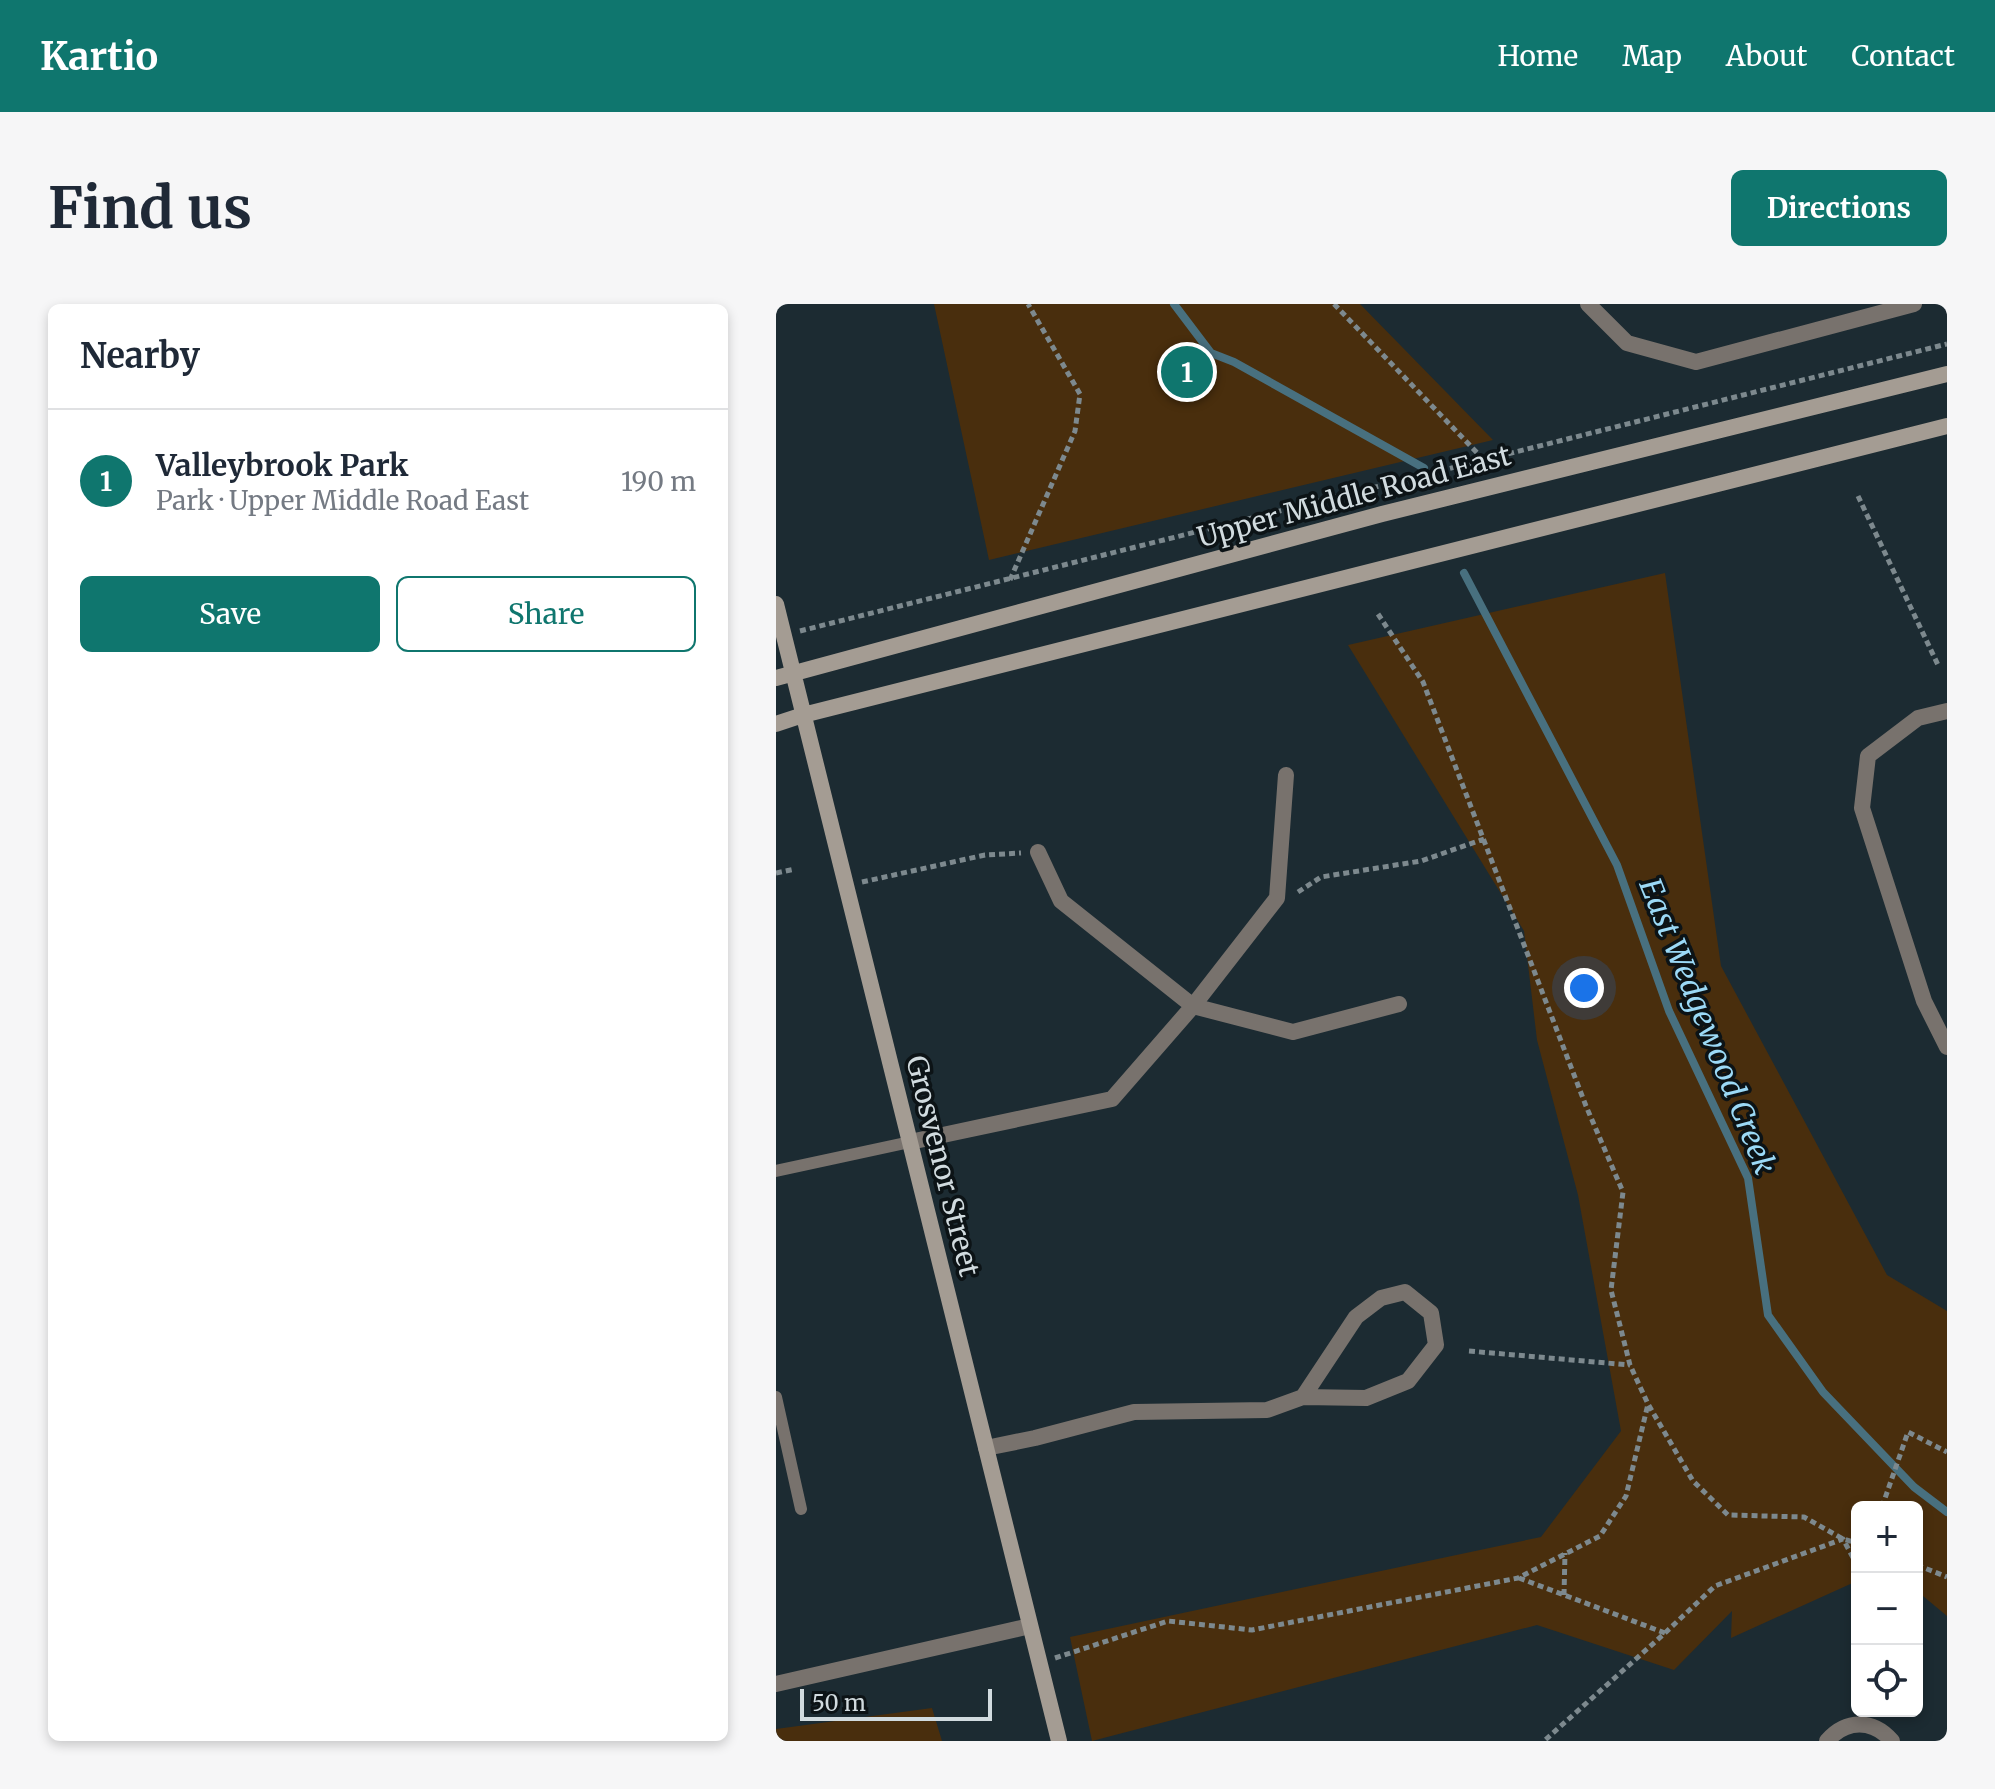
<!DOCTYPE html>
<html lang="en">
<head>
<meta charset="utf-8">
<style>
  body { margin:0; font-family:Merriweather,serif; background:#f6f6f7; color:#1f2937 }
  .controls { position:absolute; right:24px; bottom:24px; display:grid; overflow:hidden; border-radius:12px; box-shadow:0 4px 12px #0003 }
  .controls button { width:72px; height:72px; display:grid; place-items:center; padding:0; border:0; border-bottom:2px solid #e0e1e3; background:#fff; color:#1f2937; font:40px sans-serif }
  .scale { position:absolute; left:24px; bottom:20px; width:192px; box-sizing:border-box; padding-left:8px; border:4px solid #d1dbdf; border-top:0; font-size:22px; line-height:28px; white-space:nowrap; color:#d1dbdf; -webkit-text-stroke:6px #0c1316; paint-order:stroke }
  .you { position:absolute; left:808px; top:684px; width:28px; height:28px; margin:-20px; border:6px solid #fff; border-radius:50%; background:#1a73e8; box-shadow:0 0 0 12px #1a73e833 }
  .badge { display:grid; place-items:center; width:52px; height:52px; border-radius:50%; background:#0f766e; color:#fff; font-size:26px; font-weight:700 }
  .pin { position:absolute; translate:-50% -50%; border:4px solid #fff; box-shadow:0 2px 8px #0006 }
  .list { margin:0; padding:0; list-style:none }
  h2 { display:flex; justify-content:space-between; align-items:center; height:104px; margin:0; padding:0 32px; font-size:34px }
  h2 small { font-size:26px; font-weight:400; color:#747a83 }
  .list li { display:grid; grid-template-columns:52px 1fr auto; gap:24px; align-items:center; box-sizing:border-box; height:144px; padding:0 32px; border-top:2px solid #e0e1e3 }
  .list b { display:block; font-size:30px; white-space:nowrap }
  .list p { margin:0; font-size:26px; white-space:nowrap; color:#747a83 }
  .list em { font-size:26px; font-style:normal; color:#747a83 }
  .actions { display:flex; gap:16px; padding:24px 32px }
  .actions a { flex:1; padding:18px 0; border:2px solid #0f766e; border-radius:12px; text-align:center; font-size:28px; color:#0f766e }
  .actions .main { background:#0f766e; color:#fff }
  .icon { flex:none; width:44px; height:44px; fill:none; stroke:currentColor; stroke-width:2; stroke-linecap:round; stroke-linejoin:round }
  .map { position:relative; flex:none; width:1171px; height:1437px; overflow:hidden; border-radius:12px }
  header { display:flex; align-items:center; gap:48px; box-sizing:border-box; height:112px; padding:0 40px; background:#0f766e; color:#fff }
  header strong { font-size:38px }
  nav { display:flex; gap:44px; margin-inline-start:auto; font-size:28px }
  .intro { display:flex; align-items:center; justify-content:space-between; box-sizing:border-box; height:192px; padding:0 48px }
  h1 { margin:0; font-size:56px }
  .button { padding:20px 36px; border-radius:12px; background:#0f766e; color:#fff; font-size:28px; font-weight:700 }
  main { display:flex; gap:48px; padding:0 48px }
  aside { flex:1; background:#fff; border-radius:12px; box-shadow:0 4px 12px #0003 }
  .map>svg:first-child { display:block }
  .green { fill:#492e0d }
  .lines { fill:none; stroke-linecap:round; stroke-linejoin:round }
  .stream { stroke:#48707f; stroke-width:8 }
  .path { stroke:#7d898e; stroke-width:5; stroke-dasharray:6 4; stroke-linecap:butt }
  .lane { stroke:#78726d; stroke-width:12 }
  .street { stroke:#78726d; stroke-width:16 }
  .secondary { stroke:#a49c93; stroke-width:16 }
  .labels { text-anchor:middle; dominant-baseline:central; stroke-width:7; stroke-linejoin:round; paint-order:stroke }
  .street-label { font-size:28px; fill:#d1dbdf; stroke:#0c1316 }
  .water-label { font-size:30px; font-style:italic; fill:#9bd9f6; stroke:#0c1316 }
</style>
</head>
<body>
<header>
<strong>Kartio</strong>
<nav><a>Home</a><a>Map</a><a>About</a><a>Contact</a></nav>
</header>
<div class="intro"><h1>Find us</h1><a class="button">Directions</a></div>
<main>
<aside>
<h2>Nearby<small></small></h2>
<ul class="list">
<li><span class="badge">1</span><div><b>Valleybrook Park</b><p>Park · Upper Middle Road East</p></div><em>190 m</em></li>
</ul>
<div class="actions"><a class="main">Save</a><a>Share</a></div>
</aside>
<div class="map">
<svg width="1171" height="1437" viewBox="0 0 1171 1437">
  <rect width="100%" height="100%" fill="#1c2b32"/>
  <path class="green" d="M 158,0 L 584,0 L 717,136 L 213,256 Z
    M 889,269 L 945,662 L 1111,971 L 1171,1007 L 1171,1312 L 1141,1287 L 1141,1203 L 1081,1203 L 1081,1277 L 955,1334 L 956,1307 L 898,1366 L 761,1321 L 316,1437 L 294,1333 L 765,1233 L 845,1127 L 802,891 L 761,736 L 748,627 L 572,341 Z
    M 156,1404 L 166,1437 L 0,1437 L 0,1425 Z"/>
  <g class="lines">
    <path class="stream" d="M 398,0 L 435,49 L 458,58 L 648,164
      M 688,269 L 841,561 L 893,707 L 972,874 L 992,1011 L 1047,1088 L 1138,1183 L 1171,1208"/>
    <path class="path" d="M 558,0 L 708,156
      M 1082,192 L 1162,361
      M 234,276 L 299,127 L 304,90 L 252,0
      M 602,310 L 647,378 L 810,802 L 847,888 L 835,986 L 854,1061 L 872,1100 L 917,1177 L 952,1211 L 1028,1213 L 1067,1235 L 1081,1239
      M 24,327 L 1171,40
      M 0,569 L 19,565
      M 86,578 L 209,551 L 245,549
      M 522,588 L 545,573 L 645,557 L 708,535
      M 693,1047 L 854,1061
      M 1106,1203 L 1132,1128 L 1171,1148
      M 1141,1261 L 1171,1273
      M 743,1274 L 889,1329 L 768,1437
      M 788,1291 L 789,1249
      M 889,1329 L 939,1282 L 1067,1235 L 1081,1261
      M 279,1354 L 392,1317 L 476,1326 L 742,1274 L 824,1232 L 850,1192 L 872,1100"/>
    <path class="lane" d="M 0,867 L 134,838
      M 0,1093 L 25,1205"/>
    <path class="street" d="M 812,0 L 851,39 L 920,58 L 1138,0
      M 1171,407 L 1142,414 L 1092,452 L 1086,504 L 1148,697 L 1171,743
      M 262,548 L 285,597 L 417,702 L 517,728 L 623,700
      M 134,838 L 336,795 L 417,702 L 501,594 L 510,471
      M 210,1144 L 259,1134 L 358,1108 L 491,1106 L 527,1093 L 590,1094 L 632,1077 L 660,1041 L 655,1009 L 629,988 L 605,994 L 580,1013 L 527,1093
      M 0,1380 L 254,1322
      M 1051,1437 C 1070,1415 1097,1415 1116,1437"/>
    <path class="secondary" d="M 0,300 L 283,1437
      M 0,374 L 606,210 L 1171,70
      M 0,420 L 27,411 L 1171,122"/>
  </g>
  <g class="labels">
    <g class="street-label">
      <text transform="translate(578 192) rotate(-15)">Upper Middle Road East</text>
      <text transform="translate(167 862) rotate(76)">Grosvenor Street</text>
    </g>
    <g class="water-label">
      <text transform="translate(932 722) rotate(68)">East Wedgewood Creek</text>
    </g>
  </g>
</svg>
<div class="controls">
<button>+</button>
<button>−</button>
<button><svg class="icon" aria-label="locate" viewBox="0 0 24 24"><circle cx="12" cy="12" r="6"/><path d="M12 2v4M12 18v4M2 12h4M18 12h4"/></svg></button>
</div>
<div class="scale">50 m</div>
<div class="you"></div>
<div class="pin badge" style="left:411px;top:68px">1</div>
</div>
</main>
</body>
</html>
